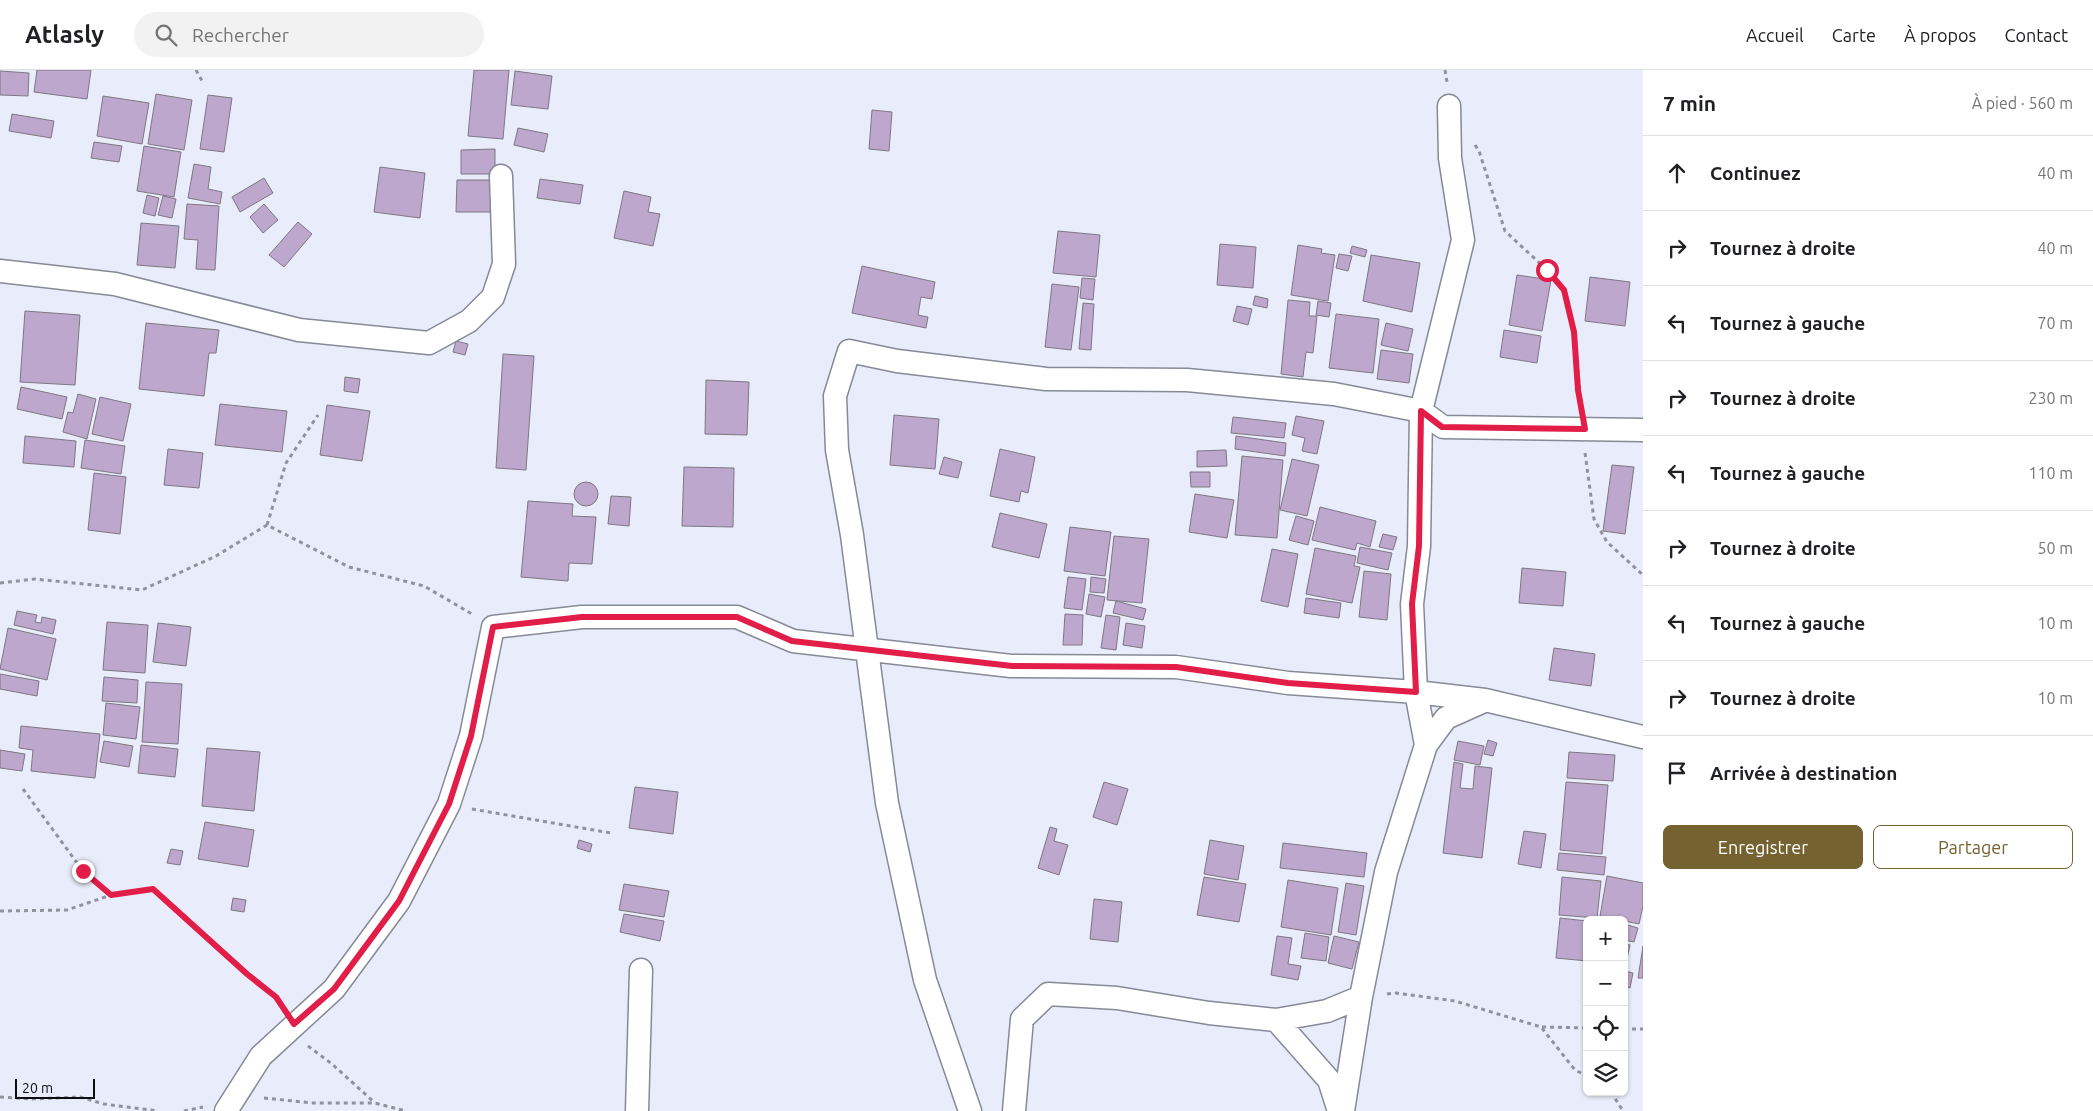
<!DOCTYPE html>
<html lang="fr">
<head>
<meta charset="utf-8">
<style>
  body { margin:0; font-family:Ubuntu,sans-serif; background:#f2f2f2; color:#202124 }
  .controls { position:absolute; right:15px; bottom:15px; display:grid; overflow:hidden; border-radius:8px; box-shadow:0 1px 4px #0004 }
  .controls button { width:45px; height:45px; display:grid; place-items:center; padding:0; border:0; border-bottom:1px solid #e0e0e0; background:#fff; color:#202124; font:25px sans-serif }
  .scale { position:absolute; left:15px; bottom:12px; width:80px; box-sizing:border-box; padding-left:5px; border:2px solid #0d0e12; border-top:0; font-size:14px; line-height:18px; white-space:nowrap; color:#0d0e12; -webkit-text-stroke:4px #e9ecfa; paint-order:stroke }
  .stop { position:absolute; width:15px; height:15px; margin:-11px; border:4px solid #e11d48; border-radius:50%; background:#fff }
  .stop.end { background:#e11d48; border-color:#fff; box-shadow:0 1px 5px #0008 }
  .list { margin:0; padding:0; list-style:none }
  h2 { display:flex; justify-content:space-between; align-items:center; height:65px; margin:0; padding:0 20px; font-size:21px }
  h2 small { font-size:16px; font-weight:400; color:#757577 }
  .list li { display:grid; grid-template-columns:32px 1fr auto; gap:15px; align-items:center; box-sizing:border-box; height:75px; padding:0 20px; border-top:1px solid #e0e0e0 }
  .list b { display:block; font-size:19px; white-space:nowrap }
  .list em { font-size:16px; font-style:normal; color:#757577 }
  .actions { display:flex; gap:10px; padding:15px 20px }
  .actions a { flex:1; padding:11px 0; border:1px solid #746230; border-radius:8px; text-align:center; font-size:18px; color:#746230 }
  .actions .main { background:#746230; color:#fff }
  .icon { flex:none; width:28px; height:28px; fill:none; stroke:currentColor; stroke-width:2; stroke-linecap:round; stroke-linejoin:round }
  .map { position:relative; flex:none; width:1643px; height:1041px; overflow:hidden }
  header { display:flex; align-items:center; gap:30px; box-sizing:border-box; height:70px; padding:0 25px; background:#fff; border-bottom:1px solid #e0e0e0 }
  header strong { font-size:24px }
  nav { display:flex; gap:28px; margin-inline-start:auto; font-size:18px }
  .search { width:350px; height:45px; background:#f2f2f2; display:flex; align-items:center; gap:12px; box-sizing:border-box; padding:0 18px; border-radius:28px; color:#757577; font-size:19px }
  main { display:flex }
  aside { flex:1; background:#fff }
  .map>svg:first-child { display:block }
  .building { fill:#bda7cc; stroke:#7e7783 }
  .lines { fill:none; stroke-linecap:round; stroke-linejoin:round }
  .minor-casing { stroke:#868996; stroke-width:25 }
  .path { stroke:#90929c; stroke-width:3; stroke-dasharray:4 4; stroke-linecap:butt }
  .minor { stroke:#fff; stroke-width:22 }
  .route { stroke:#e11d48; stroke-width:6 }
</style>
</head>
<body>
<header>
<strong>Atlasly</strong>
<div class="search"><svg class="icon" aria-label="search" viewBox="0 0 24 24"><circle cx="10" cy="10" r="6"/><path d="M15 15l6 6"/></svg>Rechercher</div>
<nav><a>Accueil</a><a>Carte</a><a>À propos</a><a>Contact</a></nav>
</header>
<main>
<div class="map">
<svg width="1643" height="1041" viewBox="0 0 1643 1041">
  <rect width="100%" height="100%" fill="#e9ecfa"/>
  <path class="building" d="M 37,0 L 91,0 L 87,29 L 34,22 Z
    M 474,0 L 509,0 L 503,69 L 468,66 Z
    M 0,1 L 29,3 L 28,26 L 0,25 Z
    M 515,1 L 552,6 L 548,39 L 511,35 Z
    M 156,24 L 192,30 L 184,80 L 148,74 Z
    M 208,25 L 232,28 L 224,82 L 200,79 Z
    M 103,26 L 149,33 L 142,74 L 97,66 Z
    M 872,40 L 892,42 L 889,81 L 869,79 Z
    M 12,44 L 54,51 L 51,68 L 9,61 Z
    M 518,58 L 548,64 L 544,82 L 514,75 Z
    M 94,72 L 122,76 L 119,92 L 91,88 Z
    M 144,76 L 181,82 L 174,127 L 137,121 Z
    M 495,79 L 495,104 L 461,104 L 461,80 Z
    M 194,94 L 211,97 L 208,119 L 222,122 L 220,134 L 188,128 Z
    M 380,97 L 425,103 L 420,148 L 374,142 Z
    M 264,108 L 273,123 L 240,142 L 232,127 Z
    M 540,109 L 583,115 L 580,134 L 537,128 Z
    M 457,110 L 496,110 L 496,142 L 456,142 Z
    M 624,121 L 651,127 L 648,142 L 660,144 L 653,176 L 614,168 Z
    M 147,125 L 159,128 L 155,146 L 143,143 Z
    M 163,126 L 176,129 L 172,148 L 158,145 Z
    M 187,134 L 219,136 L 215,200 L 196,199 L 198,170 L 184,169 Z
    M 264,134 L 278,150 L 263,163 L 250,147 Z
    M 298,152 L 312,164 L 284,197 L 269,185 Z
    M 141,153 L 179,156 L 175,198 L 137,195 Z
    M 1058,161 L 1100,165 L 1096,207 L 1053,203 Z
    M 1220,174 L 1256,177 L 1253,218 L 1217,215 Z
    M 1298,175 L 1322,179 L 1321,183 L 1335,185 L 1328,231 L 1291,225 Z
    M 1352,176 L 1367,180 L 1365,187 L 1350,183 Z
    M 1339,184 L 1352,186 L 1348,201 L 1336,198 Z
    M 1371,185 L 1420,193 L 1412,242 L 1363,231 Z
    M 862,196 L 935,212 L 932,229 L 921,227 L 918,245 L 928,247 L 926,258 L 852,243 Z
    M 1517,205 L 1551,210 L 1542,261 L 1509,255 Z
    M 1590,207 L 1630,212 L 1625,256 L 1585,251 Z
    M 1082,208 L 1095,209 L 1093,230 L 1080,228 Z
    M 1052,214 L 1079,217 L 1071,280 L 1045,277 Z
    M 1255,226 L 1268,229 L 1267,238 L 1253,235 Z
    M 1288,230 L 1310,232 L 1309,246 L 1317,246 L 1313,283 L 1306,282 L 1303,307 L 1281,304 Z
    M 1318,231 L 1331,233 L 1329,247 L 1316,245 Z
    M 1083,233 L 1094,234 L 1091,280 L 1079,279 Z
    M 1237,236 L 1252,239 L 1248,255 L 1233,251 Z
    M 25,241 L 80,245 L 75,315 L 20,312 Z
    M 1336,244 L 1379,249 L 1373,303 L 1329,298 Z
    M 146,253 L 219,260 L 216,283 L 209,283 L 204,326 L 139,319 Z
    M 1386,253 L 1413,259 L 1408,281 L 1381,275 Z
    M 1504,260 L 1541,266 L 1537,293 L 1500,287 Z
    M 456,271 L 468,274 L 465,285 L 453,282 Z
    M 1381,280 L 1413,284 L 1409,313 L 1377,309 Z
    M 503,284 L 534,286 L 526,400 L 496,398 Z
    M 345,307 L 360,309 L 358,323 L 344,321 Z
    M 706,310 L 749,312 L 747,365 L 705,364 Z
    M 21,317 L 67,327 L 62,349 L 17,339 Z
    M 78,324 L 96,329 L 87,369 L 63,362 L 68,342 L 73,343 Z
    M 100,327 L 131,334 L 123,371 L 92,364 Z
    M 220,334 L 287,341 L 282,382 L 215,375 Z
    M 327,335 L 370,341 L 362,391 L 320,385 Z
    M 894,345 L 939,349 L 935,399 L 890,395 Z
    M 1296,346 L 1324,351 L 1317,384 L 1302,381 L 1305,368 L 1292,365 Z
    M 1233,347 L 1286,353 L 1284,368 L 1231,363 Z
    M 25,366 L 76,371 L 74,397 L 23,393 Z
    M 1236,366 L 1286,373 L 1285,386 L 1235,379 Z
    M 85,370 L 125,376 L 121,404 L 81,398 Z
    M 168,379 L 203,383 L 199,418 L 164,415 Z
    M 1000,379 L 1035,387 L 1028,423 L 1021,421 L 1019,432 L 990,426 Z
    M 1226,380 L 1227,396 L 1197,397 L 1197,381 Z
    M 1242,386 L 1283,390 L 1277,468 L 1235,465 Z
    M 944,387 L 962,392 L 958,408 L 939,404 Z
    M 1292,389 L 1319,395 L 1307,446 L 1280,440 Z
    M 1612,395 L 1634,397 L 1625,464 L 1603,461 Z
    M 684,397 L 734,398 L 733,457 L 682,456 Z
    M 1190,402 L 1210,402 L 1210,417 L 1191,417 Z
    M 94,403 L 126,407 L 120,464 L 88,460 Z
    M574 424a12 12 0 1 1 24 0a12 12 0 1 1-24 0Z
    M 1195,424 L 1234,430 L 1227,468 L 1189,462 Z
    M 611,426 L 631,427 L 629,456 L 608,454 Z
    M 528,431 L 573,434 L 572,446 L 596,447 L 592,494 L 569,493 L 568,511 L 521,507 Z
    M 1320,437 L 1376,451 L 1370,477 L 1357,473 L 1355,480 L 1312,470 Z
    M 1000,443 L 1047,454 L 1039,488 L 992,477 Z
    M 1296,446 L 1314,451 L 1308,475 L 1289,470 Z
    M 1070,457 L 1111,462 L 1105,506 L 1064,501 Z
    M 1383,464 L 1397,467 L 1393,480 L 1379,477 Z
    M 1114,466 L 1149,469 L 1142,533 L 1107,530 Z
    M 1360,477 L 1392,483 L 1388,500 L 1357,493 Z
    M 1315,478 L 1356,486 L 1354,496 L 1360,497 L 1352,533 L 1306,524 Z
    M 1272,479 L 1298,484 L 1288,537 L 1261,531 Z
    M 1522,498 L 1566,502 L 1563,536 L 1519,533 Z
    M 1364,501 L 1391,504 L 1387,550 L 1359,547 Z
    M 1068,507 L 1086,509 L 1082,540 L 1064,538 Z
    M 1091,507 L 1106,509 L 1104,523 L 1090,522 Z
    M 1089,524 L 1105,527 L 1101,547 L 1086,544 Z
    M 1306,528 L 1341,533 L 1339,548 L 1304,543 Z
    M 1116,531 L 1146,539 L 1143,550 L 1113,543 Z
    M 17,541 L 37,545 L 35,552 L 41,553 L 42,547 L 56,550 L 53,564 L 14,555 Z
    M 1065,544 L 1083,545 L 1082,575 L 1063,575 Z
    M 1106,545 L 1120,547 L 1116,580 L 1101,578 Z
    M 107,552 L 148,555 L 145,603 L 103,600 Z
    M 158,553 L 191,557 L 186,596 L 153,592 Z
    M 1126,553 L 1145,556 L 1142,578 L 1123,575 Z
    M 8,558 L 56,569 L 47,610 L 0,599 Z
    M 1554,578 L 1595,584 L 1591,616 L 1549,610 Z
    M 0,604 L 39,611 L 37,626 L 0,619 Z
    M 104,607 L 138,610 L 137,633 L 102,631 Z
    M 146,612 L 182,614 L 178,674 L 142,672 Z
    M 106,633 L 140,637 L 136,669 L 103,665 Z
    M 21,656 L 100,664 L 95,708 L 31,701 L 33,680 L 19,678 Z
    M 1488,670 L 1497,673 L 1493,686 L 1484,684 Z
    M 104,671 L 133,676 L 129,697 L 100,692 Z
    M 1458,671 L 1484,676 L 1480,695 L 1454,690 Z
    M 141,675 L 178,679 L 175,707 L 138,703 Z
    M 207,678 L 260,682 L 254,741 L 202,736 Z
    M 0,680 L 25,684 L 22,701 L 0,698 Z
    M 1569,682 L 1615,685 L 1613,711 L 1567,708 Z
    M 1454,692 L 1463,694 L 1460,718 L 1473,719 L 1475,696 L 1492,698 L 1482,788 L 1443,783 Z
    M 1104,712 L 1128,719 L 1117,755 L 1093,747 Z
    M 1566,712 L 1608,715 L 1602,784 L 1560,780 Z
    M 635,717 L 678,722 L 673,764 L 629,758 Z
    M 205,752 L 254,760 L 248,797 L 198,789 Z
    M 1050,757 L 1057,759 L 1054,771 L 1068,775 L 1059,805 L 1038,798 Z
    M 1524,761 L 1546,764 L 1541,798 L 1518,794 Z
    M 579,770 L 592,774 L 590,782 L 577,778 Z
    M 1210,770 L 1244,776 L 1238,810 L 1204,804 Z
    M 1283,773 L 1367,783 L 1364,807 L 1280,798 Z
    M 171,779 L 183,781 L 180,795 L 167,793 Z
    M 1559,783 L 1606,787 L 1604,805 L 1557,800 Z
    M 1607,806 L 1643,813 L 1643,836 L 1639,854 L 1600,846 Z
    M 1204,807 L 1246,814 L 1239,852 L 1197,845 Z
    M 1562,807 L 1601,811 L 1597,848 L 1559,845 Z
    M 1288,810 L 1338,818 L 1331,865 L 1281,857 Z
    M 1346,813 L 1364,816 L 1356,865 L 1338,862 Z
    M 624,814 L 669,821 L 664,847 L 619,840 Z
    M 233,828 L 246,830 L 244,842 L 231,840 Z
    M 1094,829 L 1122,832 L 1118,872 L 1090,869 Z
    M 624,844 L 664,851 L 660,871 L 620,862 Z
    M 1560,848 L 1587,851 L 1587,891 L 1556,888 Z
    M 1624,854 L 1638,858 L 1634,872 L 1624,870 Z
    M 1305,863 L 1329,867 L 1326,891 L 1301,888 Z
    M 1277,866 L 1292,868 L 1288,894 L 1301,896 L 1298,910 L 1271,905 Z
    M 1334,866 L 1359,872 L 1352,899 L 1328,893 Z
    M 1624,873 L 1630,875 L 1624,902 Z
    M 1643,876 L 1643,908 L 1638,908 Z
    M 1625,901 L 1633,903 L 1630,918 L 1624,916 Z"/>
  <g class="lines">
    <defs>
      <path id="minor" d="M 0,201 L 115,214 L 299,260 L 429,273 L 469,251 L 493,227 L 504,194 L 501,106
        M 1426,675 L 1416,622 L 1412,534 L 1419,476 L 1421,341 L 1463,170 L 1450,88 L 1449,36
        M 1276,950 L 1329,1010 L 1339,1041
        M 226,1041 L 261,986 L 334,919 L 399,831 L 449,734 L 471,666 L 493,557 L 582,547 L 737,547 L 793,571 L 1011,596 L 1176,597 L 1288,613 L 1416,622 L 1485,630 L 1643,667
        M 637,1041 L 641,900
        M 970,1041 L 925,910 L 887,733 L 852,465 L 837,380 L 835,326 L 849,281 L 897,291 L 1046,309 L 1187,310 L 1334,324 L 1421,341 L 1443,357 L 1643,360
        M 1014,1041 L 1022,949 L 1048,924 L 1117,928 L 1209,943 L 1276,950 L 1327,941 L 1361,927
        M 1343,1041 L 1361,927 L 1386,802 L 1426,675 L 1446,648 L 1484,631"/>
    </defs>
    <use href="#minor" class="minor-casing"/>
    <path class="path" d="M 196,0 L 202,11
      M 1445,0 L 1447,12
      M 1475,75 L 1479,81 L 1505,161 L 1547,200 L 1564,220 L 1574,262 L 1581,334
      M 1585,383 L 1594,449 L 1607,472 L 1643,505
      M 267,455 L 286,393 L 318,345
      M 0,513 L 35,509 L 142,520 L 216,486 L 267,455 L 349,497 L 424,516 L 472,544
      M 23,719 L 83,801 L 111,825 L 153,819 L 247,904 L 276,927 L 281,936
      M 472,739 L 611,763
      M 0,841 L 67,840 L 111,825
      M 1387,924 L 1396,923 L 1455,931 L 1541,957 L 1575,1000 L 1587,1006
      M 1542,957 L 1587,958
      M 1624,959 L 1643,959
      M 308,976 L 332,994 L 375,1033
      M 1611,1022 L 1623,1041
      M 0,1027 L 32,1029 L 80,1027 L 104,1034 L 158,1041
      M 264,1028 L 313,1033 L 375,1033 L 406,1041
      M 184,1041 L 203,1037"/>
    <use href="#minor" class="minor"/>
  </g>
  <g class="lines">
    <path class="route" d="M 83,801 L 111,825 L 153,819 L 247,904 L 276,927 L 294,954 L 334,919 L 399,831 L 449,734 L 471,666 L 493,557 L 582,547 L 737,547 L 792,571 L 1012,596 L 1176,597 L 1288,613 L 1416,622 L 1412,534 L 1419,476 L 1421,341 L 1442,357 L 1585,359 L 1578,320 L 1574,262 L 1564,220 L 1547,200"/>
  </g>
</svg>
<div class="controls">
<button>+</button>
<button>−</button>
<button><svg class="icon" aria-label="locate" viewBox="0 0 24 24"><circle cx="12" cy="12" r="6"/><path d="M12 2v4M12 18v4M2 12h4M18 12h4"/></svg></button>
<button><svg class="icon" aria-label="layers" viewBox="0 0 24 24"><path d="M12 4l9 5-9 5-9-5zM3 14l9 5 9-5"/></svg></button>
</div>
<div class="scale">20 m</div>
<div class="stop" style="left:1547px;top:200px"></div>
<div class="stop end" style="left:83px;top:801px"></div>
</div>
<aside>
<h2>7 min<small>À pied · 560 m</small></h2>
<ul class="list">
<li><svg class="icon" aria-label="ahead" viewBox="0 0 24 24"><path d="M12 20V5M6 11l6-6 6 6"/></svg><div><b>Continuez</b></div><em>40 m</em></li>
<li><svg class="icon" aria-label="right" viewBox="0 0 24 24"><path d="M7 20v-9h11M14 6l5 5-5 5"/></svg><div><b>Tournez à droite</b></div><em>40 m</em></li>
<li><svg class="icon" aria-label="left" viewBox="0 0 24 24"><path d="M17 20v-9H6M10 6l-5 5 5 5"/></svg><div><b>Tournez à gauche</b></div><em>70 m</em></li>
<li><svg class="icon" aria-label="right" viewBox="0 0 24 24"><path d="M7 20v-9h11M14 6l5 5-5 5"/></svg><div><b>Tournez à droite</b></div><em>230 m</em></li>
<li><svg class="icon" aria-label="left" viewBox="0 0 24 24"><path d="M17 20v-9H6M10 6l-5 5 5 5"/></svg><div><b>Tournez à gauche</b></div><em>110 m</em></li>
<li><svg class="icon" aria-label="right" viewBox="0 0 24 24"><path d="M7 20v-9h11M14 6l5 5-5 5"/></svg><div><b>Tournez à droite</b></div><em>50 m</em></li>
<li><svg class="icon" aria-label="left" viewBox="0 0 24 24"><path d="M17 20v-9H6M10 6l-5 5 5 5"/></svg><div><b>Tournez à gauche</b></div><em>10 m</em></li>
<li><svg class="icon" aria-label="right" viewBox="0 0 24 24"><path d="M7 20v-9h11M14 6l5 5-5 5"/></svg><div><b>Tournez à droite</b></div><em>10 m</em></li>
<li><svg class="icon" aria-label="arrive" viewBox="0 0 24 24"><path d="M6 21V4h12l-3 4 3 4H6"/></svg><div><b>Arrivée à destination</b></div></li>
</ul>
<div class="actions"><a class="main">Enregistrer</a><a>Partager</a></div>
</aside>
</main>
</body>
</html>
